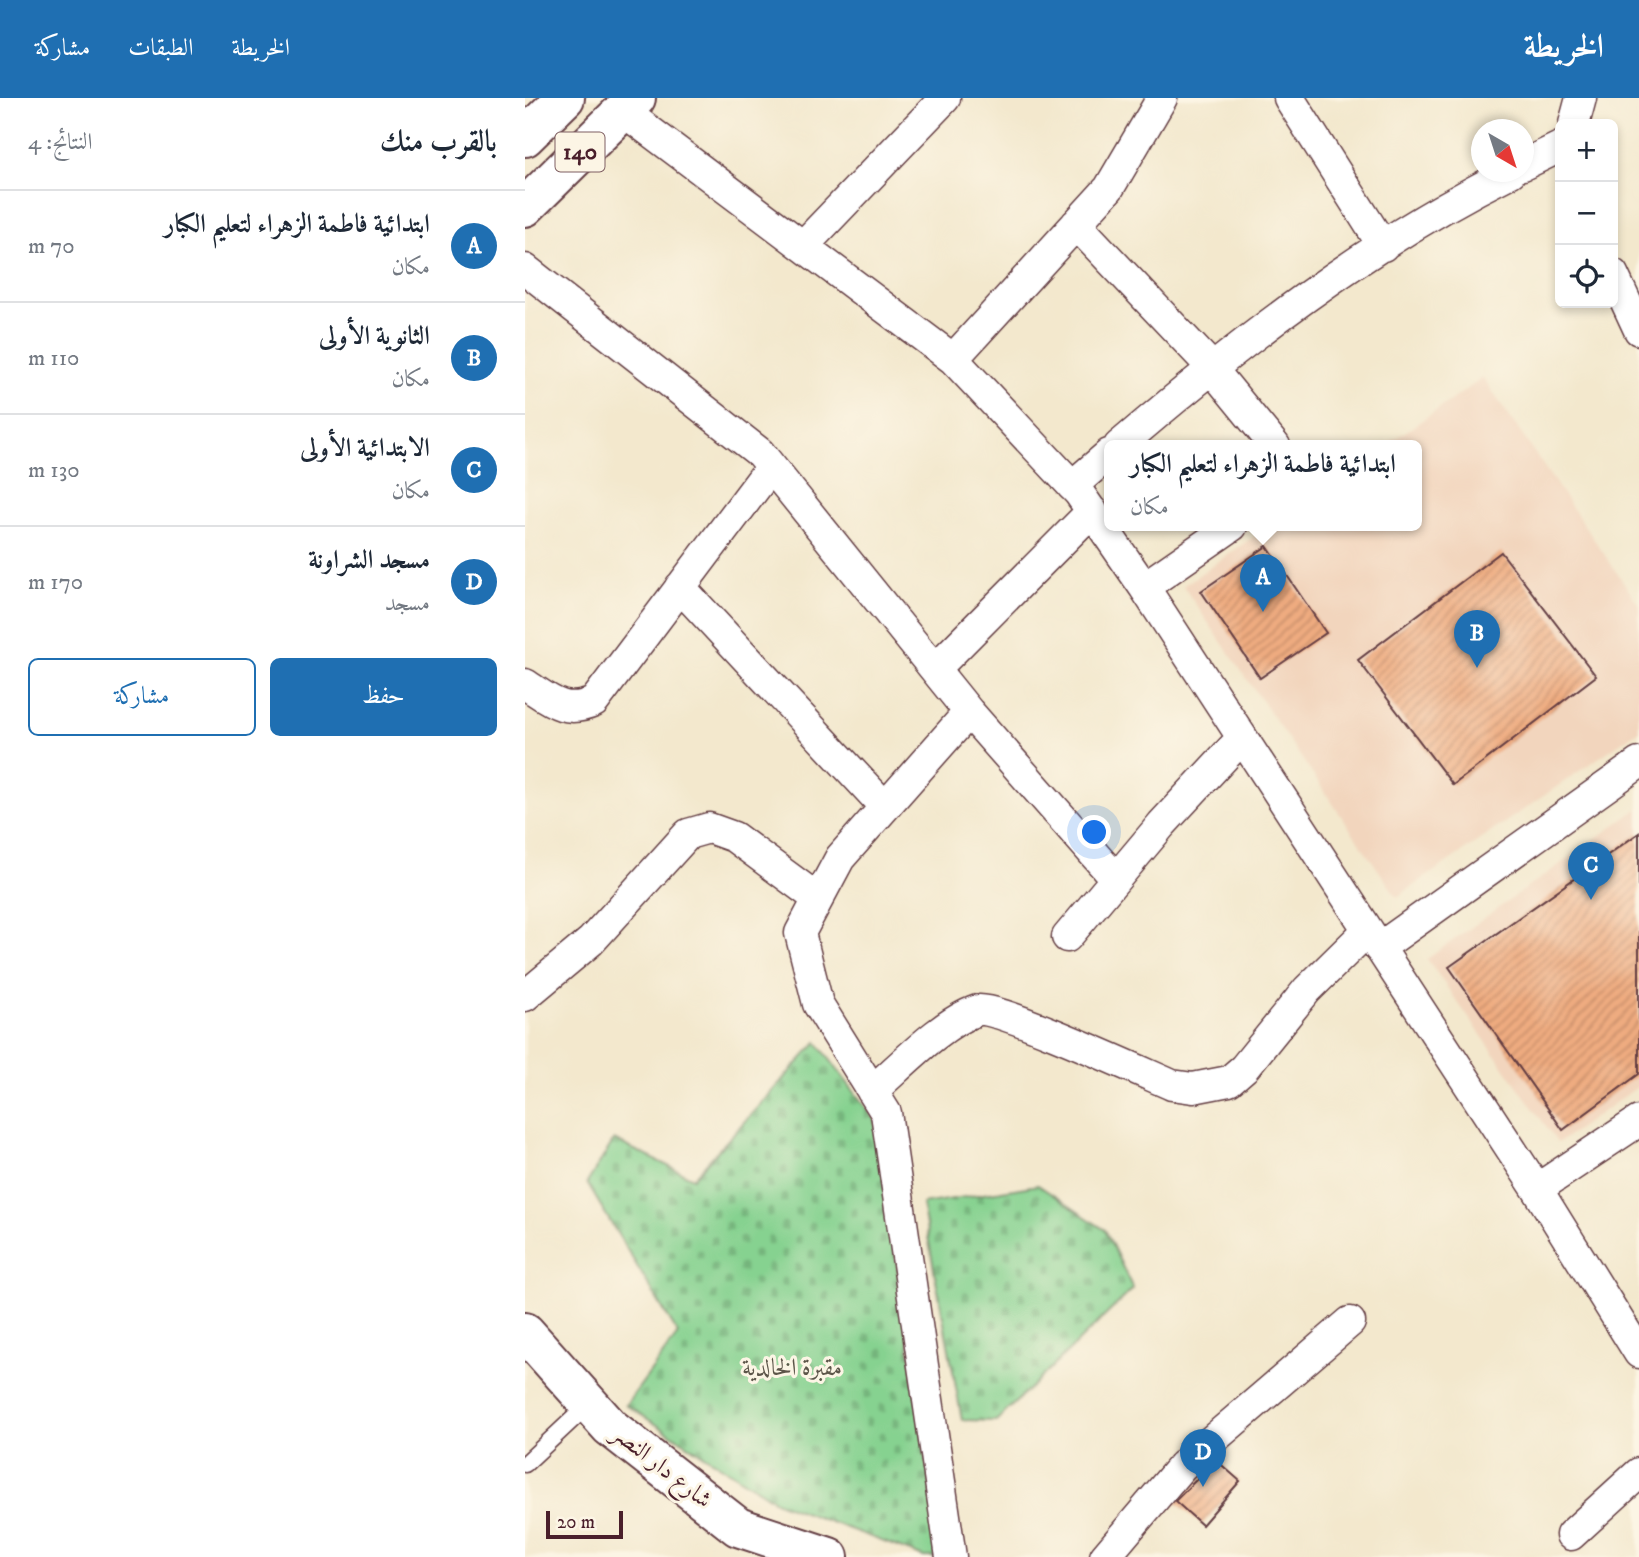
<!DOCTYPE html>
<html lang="ar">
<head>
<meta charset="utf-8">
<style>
  body { margin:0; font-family:"IM FELL DW Pica",Amiri,serif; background:#f2f2f3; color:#1f2937; direction:rtl }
  .controls { position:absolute; right:21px; top:21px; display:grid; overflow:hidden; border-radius:10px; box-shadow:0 4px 10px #0003 }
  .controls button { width:63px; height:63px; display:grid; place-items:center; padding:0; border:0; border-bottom:2px solid #e0e1e3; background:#fff; color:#1f2937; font:35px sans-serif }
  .compass { position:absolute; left:946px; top:21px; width:63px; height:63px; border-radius:50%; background:#fff; box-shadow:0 4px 10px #0003; rotate:141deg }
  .scale { position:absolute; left:21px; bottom:18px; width:77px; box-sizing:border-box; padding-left:7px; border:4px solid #4a1f2b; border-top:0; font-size:19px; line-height:24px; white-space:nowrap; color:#4a1f2b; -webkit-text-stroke:5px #fcf5e5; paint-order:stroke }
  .you { position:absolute; left:570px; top:735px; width:24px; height:24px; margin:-18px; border:5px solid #fff; border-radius:50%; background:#1a73e8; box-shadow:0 0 0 10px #1a73e833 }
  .badge { display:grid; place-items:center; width:46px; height:46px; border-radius:50%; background:#1f6fb2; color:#fff; font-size:23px; font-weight:700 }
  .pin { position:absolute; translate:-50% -58px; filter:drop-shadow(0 2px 4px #0008) }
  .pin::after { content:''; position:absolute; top:37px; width:24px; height:21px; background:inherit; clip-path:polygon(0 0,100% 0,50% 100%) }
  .popup { position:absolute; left:579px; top:342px; width:318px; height:91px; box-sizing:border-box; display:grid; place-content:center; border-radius:10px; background:#fff; filter:drop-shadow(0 2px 5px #0005); font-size:23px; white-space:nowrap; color:#747a83 }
  .popup b { font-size:26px; color:#1f2937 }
  .popup::after { content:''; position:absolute; left:50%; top:100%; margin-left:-14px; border:14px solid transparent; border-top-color:#fff }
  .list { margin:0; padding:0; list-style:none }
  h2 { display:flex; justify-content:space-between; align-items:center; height:91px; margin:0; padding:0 28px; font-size:30px }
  h2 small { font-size:23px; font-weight:400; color:#747a83 }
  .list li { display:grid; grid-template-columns:46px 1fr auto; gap:21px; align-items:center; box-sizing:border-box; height:112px; padding:0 28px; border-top:2px solid #e0e1e3 }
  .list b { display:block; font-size:26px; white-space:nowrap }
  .list p { margin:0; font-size:23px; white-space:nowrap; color:#747a83 }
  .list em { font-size:23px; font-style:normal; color:#747a83 }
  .actions { display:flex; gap:14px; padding:21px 28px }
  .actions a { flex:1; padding:16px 0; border:2px solid #1f6fb2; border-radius:10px; text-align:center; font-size:24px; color:#1f6fb2 }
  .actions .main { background:#1f6fb2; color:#fff }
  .icon { flex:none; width:38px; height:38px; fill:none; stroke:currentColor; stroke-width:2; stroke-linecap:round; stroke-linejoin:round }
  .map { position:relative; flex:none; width:1114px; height:1459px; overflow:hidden; direction:ltr }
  header { display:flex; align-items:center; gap:42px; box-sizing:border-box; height:98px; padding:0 35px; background:#1f6fb2; color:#fff }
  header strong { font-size:33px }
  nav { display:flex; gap:38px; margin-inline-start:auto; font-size:24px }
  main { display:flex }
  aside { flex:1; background:#fff }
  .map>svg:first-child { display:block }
  .built { fill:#f2d5bd }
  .cemetery { fill:url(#cemetery-stones); stroke:#68785e; stroke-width:2 }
  .building { fill:url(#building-hatch) }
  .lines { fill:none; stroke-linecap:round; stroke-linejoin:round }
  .lane-casing { stroke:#633d43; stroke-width:19 }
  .street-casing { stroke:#633d43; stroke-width:33 }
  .secondary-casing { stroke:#633d43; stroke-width:42 }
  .highway-casing { stroke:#633d43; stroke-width:42 }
  .lane { stroke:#fff; stroke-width:16 }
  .street { stroke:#fff; stroke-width:30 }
  .secondary { stroke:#fff; stroke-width:38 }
  .highway { stroke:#fff; stroke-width:38 }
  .labels { text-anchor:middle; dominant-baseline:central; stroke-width:6; stroke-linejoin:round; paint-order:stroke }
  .shield { fill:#fcf5e5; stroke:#7f5f63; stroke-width:2 }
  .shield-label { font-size:23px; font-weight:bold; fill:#4a1f2b }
  .park-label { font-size:24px; fill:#5c5549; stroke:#fcf5e5 }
  .street-label { font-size:24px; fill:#4a1f2b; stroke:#fcf5e5 }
</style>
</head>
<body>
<header>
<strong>الخريطة</strong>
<nav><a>الخريطة</a><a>الطبقات</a><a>مشاركة</a></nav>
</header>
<main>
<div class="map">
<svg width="1114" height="1459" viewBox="0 0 1114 1459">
  <defs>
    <pattern id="cemetery-stones" width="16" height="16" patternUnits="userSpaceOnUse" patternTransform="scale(1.75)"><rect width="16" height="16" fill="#86d290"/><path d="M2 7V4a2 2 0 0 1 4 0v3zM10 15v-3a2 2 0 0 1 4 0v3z" fill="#75b47c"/></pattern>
    <pattern id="building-hatch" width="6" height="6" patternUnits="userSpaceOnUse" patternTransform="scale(1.75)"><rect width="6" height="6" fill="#efac80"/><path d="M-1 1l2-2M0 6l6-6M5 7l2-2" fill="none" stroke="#c48b69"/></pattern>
  </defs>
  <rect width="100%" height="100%" fill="#fcf5e5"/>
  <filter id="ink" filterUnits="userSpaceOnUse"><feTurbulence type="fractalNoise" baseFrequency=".0143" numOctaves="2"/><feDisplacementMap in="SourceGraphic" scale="14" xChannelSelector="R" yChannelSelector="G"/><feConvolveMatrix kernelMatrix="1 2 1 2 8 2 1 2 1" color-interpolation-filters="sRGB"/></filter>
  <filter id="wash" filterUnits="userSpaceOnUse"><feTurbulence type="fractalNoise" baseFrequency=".00686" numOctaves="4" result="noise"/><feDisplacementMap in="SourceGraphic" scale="28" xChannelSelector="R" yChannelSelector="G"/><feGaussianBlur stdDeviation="1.57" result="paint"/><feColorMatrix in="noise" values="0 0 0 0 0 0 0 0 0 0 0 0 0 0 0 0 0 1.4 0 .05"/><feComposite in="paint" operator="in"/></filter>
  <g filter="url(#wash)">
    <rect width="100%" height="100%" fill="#f3e8cd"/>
    <path class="built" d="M 958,280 L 1114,507 L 1114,632 L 872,799 L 658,488 L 744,428 L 892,428 L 892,348 L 860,348 Z
      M 1114,710 L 1114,988 L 1033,1045 L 902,861 Z"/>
    <path class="cemetery" d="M 292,944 L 350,1022 L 416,1459 L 399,1459 L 252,1404 L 101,1307 L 153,1236 L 62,1085 L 89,1042 L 168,1080 Z
      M 513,1087 L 580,1132 L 608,1191 L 471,1323 L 437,1322 L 397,1106 Z"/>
    <g id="blocks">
      <path class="building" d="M 742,448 L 801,535 L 735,580 L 676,493 Z
        M 976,454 L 1071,578 L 928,687 L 833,562 Z
        M 1114,735 L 1114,976 L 1038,1032 L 924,869 Z
        M 691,1362 L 715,1383 L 677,1427 L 650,1403 Z"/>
    </g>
  </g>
  <g filter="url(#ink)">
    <use href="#blocks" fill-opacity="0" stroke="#633d43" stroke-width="2"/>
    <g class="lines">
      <defs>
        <path id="lane" d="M 0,1366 L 64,1306"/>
        <path id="street" d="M 764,0 L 858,148
          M 98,13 L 428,261 L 554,395 L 619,489 L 1012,1091 L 1114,1255
          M 1049,26 L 1056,0
          M 998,67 L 1035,49
          M 551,126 L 678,260 L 750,348
          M 278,148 L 420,0
          M 0,171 L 235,355 L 444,614 L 590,780
          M 1088,176 L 1114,232
          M 428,261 L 584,90 L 637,0
          M 594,348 C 715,244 843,145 986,74
          M 547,388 L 584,356
          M 155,489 L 360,709
          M 619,489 L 707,428
          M 410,571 L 567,413
          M 0,586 C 25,602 39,617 69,604 L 246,369
          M 542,839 L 637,726 L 717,640
          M 854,850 L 1114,665
          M 0,898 L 66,843 L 163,736 L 184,730 L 209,739 L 293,801
          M 347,993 C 376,968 417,924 453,912 C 471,907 619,975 647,987 L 668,990 L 704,983 L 719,970 L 782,892 L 843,832
          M 1012,1091 L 1114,1023
          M 1046,1437 L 1114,1375
          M 426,1459 L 361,1015 L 293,906 L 275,835 L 315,760 L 444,614
          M 580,1459 L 657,1368 L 825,1224"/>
        <path id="secondary" d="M 0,1234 L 85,1329 L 213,1429 L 304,1459"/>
        <path id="highway" d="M 0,39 L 40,0
          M 0,109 L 111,0"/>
      </defs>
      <use href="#lane" class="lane-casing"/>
      <use href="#street" class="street-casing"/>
      <use href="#secondary" class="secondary-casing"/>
      <use href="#highway" class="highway-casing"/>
      <use href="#lane" class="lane"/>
      <use href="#street" class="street"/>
      <use href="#secondary" class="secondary"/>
      <use href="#highway" class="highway"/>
    </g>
  </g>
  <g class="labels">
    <rect class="shield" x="30.5" y="34.5" width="49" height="39" rx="5"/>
    <g class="shield-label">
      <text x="55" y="54">140</text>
    </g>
    <g class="park-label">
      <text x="267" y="1270">مقبرة الخالدية</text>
    </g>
    <g class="street-label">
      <text transform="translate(137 1369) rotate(38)">شارع دار النصر</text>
    </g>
  </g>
</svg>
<div class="controls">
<button>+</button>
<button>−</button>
<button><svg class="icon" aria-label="locate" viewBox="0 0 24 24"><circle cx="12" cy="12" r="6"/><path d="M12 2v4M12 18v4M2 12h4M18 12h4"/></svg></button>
</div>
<svg class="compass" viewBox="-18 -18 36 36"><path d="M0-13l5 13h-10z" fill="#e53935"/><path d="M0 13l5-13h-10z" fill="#747a83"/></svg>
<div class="scale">20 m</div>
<div class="you"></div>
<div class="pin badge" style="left:738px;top:514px">A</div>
<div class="popup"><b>ابتدائية فاطمة الزهراء لتعليم الكبار</b>مكان</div>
<div class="pin badge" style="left:952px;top:570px">B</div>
<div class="pin badge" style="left:1066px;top:802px">C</div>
<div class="pin badge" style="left:678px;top:1389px">D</div>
</div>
<aside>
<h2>بالقرب منك<small>النتائج: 4</small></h2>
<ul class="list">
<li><span class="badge">A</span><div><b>ابتدائية فاطمة الزهراء لتعليم الكبار</b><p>مكان</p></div><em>70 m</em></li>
<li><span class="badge">B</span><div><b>الثانوية الأولى</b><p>مكان</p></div><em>110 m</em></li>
<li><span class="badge">C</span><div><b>الابتدائية الأولى</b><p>مكان</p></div><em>130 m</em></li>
<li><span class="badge">D</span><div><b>مسجد الشراونة</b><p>مسجد</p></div><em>170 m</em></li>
</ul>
<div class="actions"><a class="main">حفظ</a><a>مشاركة</a></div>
</aside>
</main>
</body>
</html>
